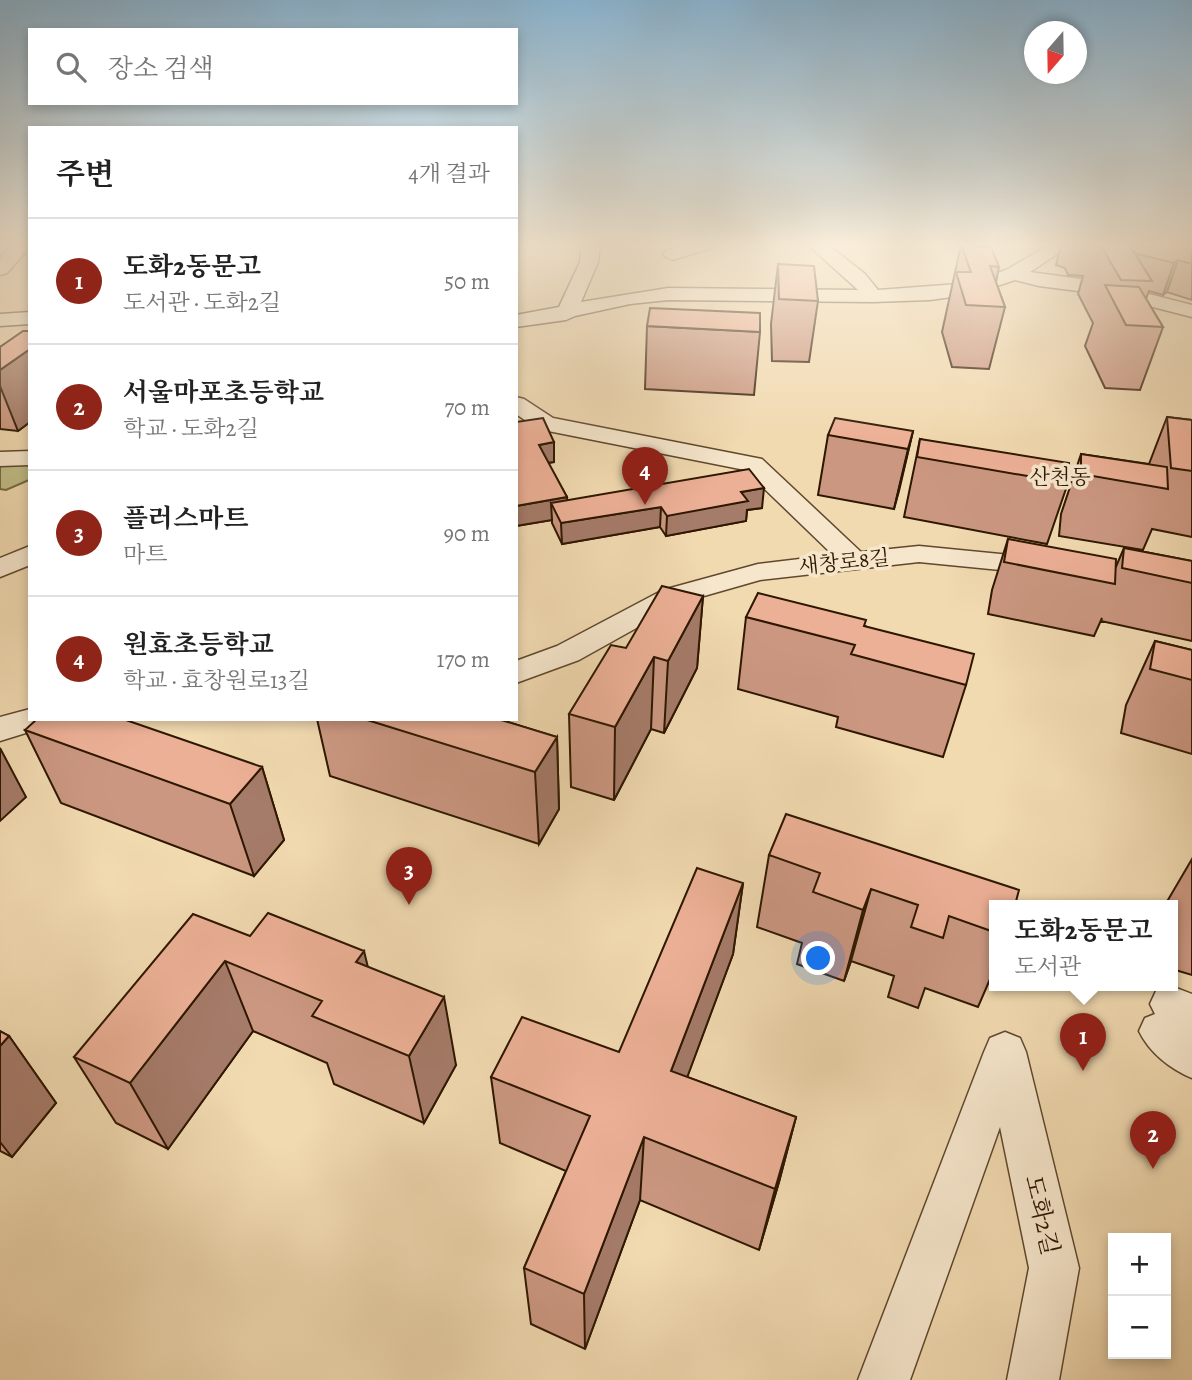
<!DOCTYPE html>
<html lang="ko">
<head>
<meta charset="utf-8">
<style>
  body { margin:0; font-family:Alegreya,"Noto Serif KR",serif; background:#f2f2f2; color:#222 }
  .controls { position:absolute; right:21px; bottom:21px; display:grid; overflow:hidden; border-radius:0px; box-shadow:0 4px 10px #0003 }
  .controls button { width:63px; height:63px; display:grid; place-items:center; padding:0; border:0; border-bottom:2px solid #e0e0e0; background:#fff; color:#222; font:35px sans-serif }
  .compass { position:absolute; left:1024px; top:21px; width:63px; height:63px; border-radius:50%; background:#fff; box-shadow:0 4px 10px #0003; rotate:200deg }
  .you { position:absolute; left:819px; top:959px; width:24px; height:24px; margin:-18px; border:5px solid #fff; border-radius:50%; background:#1a73e8; box-shadow:0 0 0 10px #1a73e833 }
  .badge { display:grid; place-items:center; width:46px; height:46px; border-radius:50%; background:#8f2418; color:#fff; font-size:23px; font-weight:700 }
  .pin { position:absolute; translate:-50% -58px; filter:drop-shadow(0 2px 4px #0008) }
  .pin::after { content:''; position:absolute; top:37px; width:24px; height:21px; background:inherit; clip-path:polygon(0 0,100% 0,50% 100%) }
  .popup { position:absolute; left:989px; top:900px; width:189px; height:91px; box-sizing:border-box; display:grid; place-content:center; border-radius:0px; background:#fff; filter:drop-shadow(0 2px 5px #0005); font-size:23px; white-space:nowrap; color:#767676 }
  .popup b { font-size:26px; color:#222 }
  .popup::after { content:''; position:absolute; left:50%; top:100%; margin-left:-14px; border:14px solid transparent; border-top-color:#fff }
  .list { margin:0; padding:0; list-style:none }
  h2 { display:flex; justify-content:space-between; align-items:center; height:91px; margin:0; padding:0 28px; font-size:30px }
  h2 small { font-size:23px; font-weight:400; color:#767676 }
  .list li { display:grid; grid-template-columns:46px 1fr auto; gap:21px; align-items:center; box-sizing:border-box; height:126px; padding:0 28px; border-top:2px solid #e0e0e0 }
  .list b { display:block; font-size:26px; white-space:nowrap }
  .list p { margin:0; font-size:23px; white-space:nowrap; color:#767676 }
  .list em { font-size:23px; font-style:normal; color:#767676 }
  .icon { flex:none; width:38px; height:38px; fill:none; stroke:currentColor; stroke-width:2; stroke-linecap:round; stroke-linejoin:round }
  .map { position:relative; flex:none; width:1192px; height:1380px; overflow:hidden }
  .search { position:absolute; background:#fff; box-shadow:0 4px 10px #0003; left:28px; top:28px; width:490px; height:77px; display:flex; align-items:center; gap:18px; box-sizing:border-box; padding:0 24px; border-radius:0px; color:#767676; font-size:26px }
  .panel { position:absolute; background:#fff; box-shadow:0 4px 10px #0003; left:28px; top:126px; width:490px; height:595px; border-radius:0px }
  .map>svg:first-child { display:block }
  .green { fill:#c0be87; stroke:#776a44; stroke-width:2 }
  .lines { fill:none; stroke-linecap:round; stroke-linejoin:round }
  .minor-casing { stroke:#5f482d; stroke-width:3 }
  .minor { fill:#f6e6cc; fill-rule:evenodd }
  .wall { fill:#cb9781; stroke:#2e1701; stroke-width:2 }
  .shaded-wall { fill:#a57b69; stroke:#2e1701; stroke-width:2 }
  .building { fill:#ecb096; stroke:#2e1701; stroke-width:2 }
  .labels { text-anchor:middle; dominant-baseline:central; stroke-width:7; stroke-linejoin:round; paint-order:stroke }
  .far-quarter-label { font-size:21px; fill:#2e1701; stroke:#f6e6cc }
  .street-label { font-size:21px; fill:#2e1701; stroke:#f6e6cc }
  .near-street-label { font-size:24px; fill:#2e1701; stroke:#f6e6cc }
</style>
</head>
<body>
<div class="map">
<svg width="1192" height="1380" viewBox="0 0 1192 1380">
  <rect width="100%" height="100%" fill="#f1d9b0"/>
  <filter id="stains"><feTurbulence type="fractalNoise" baseFrequency=".00286" numOctaves="4"/><feColorMatrix values="0 0 0 0 .2 0 0 0 0 .09 0 0 0 0 .02 0 0 0 .5 -.17"/></filter>
  <radialGradient id="worn" r=".72"><stop offset=".6" stop-color="#630" stop-opacity="0"/><stop offset="1" stop-color="#630" stop-opacity=".3"/></radialGradient>
  <path class="green" d="M 30,461 L 29,480 L 6,490 L 0,489 L 0,462 Z"/>
  <g class="lines">
    <defs>
      <path id="minor" d="M 13,244 L 30,244 L 30,247 L 7,273 L 0,275 L 0,258 Z
        M 582,244 L 600,244 L 598,262 L 581,302 L 668,288 L 858,290 L 807,244 L 827,244 L 865,274 L 878,290 L 972,283 L 1008,269 L 1050,244 L 1072,244 L 1030,272 L 1103,282 L 1192,305 L 1192,317 L 1102,294 L 1039,286 L 1015,280 L 973,294 L 930,300 L 873,302 L 668,300 L 630,304 L 575,316 L 566,320 L 516,327 L 516,315 L 559,307 L 580,262 Z
        M 687,244 L 715,244 L 712,248 L 672,260 L 663,255 L 666,251 Z
        M 30,312 L 30,324 L 0,326 L 0,314 Z
        M 516,397 L 524,399 L 553,418 L 762,459 L 861,552 L 919,546 L 1042,558 L 1052,560 L 1056,566 L 1052,572 L 1042,574 L 919,562 L 760,580 L 683,602 L 579,660 L 516,683 L 516,661 L 557,646 L 663,590 L 758,564 L 833,555 L 745,470 L 538,429 L 516,414 Z
        M 30,451 L 30,465 L 0,466 L 0,452 Z
        M 30,546 L 30,565 L 0,577 L 0,558 Z
        M 30,709 L 30,719 L 50,719 L 45,727 L 0,741 L 0,717 Z
        M 1171,986 L 1192,994 L 1192,1078 C 1170,1069 1149,1052 1139,1031 L 1145,1018 L 1155,1014 L 1150,1004 L 1156,991 Z
        M 1005,1032 L 1020,1038 L 1026,1052 L 1079,1268 L 1059,1380 L 1007,1380 L 1029,1268 L 1000,1127 L 910,1380 L 858,1380 L 984,1052 L 990,1038 Z"/>
    </defs>
    <use href="#minor" class="minor-casing"/>
    <use href="#minor" class="minor"/>
  </g>
  <path class="wall" d="M 1061,244 L 1192,244 L 1192,300 L 1167,292 L 1163,295 L 1149,291 L 1146,299 L 1163,327 L 1140,390 L 1105,388 L 1085,346 L 1093,323 L 1078,294 L 1083,276 L 1068,275 L 1065,268 L 1056,265 Z
    M 961,245 L 999,267 L 996,282 L 1005,307 L 989,369 L 952,367 L 942,332 Z
    M 778,264 L 818,301 L 809,362 L 772,361 L 771,324 Z
    M 647,326 L 760,332 L 754,395 L 645,389 Z
    M 30,331 L 30,422 L 18,431 L 0,429 L 0,347 Z
    M 1167,417 L 1192,420 L 1192,537 L 1152,529 L 1143,550 L 1059,536 L 1061,514 L 1081,454 L 1149,464 Z
    M 913,431 L 894,509 L 818,495 L 828,435 Z
    M 920,439 L 1068,483 L 1047,544 L 904,517 Z
    M 554,442 L 554,462 L 548,463 L 567,497 L 567,500 L 762,508 L 747,510 L 746,521 L 666,536 L 660,527 L 562,544 L 552,523 L 552,520 L 516,526 Z
    M 1008,539 L 1115,569 L 1124,548 L 1192,561 L 1192,641 L 1101,621 L 1102,618 L 1094,636 L 988,614 L 992,590 Z
    M 703,596 L 697,668 L 664,733 L 651,729 L 614,800 L 571,787 L 569,714 L 626,648 Z
    M 746,617 L 865,626 L 966,685 L 943,757 L 836,727 L 838,717 L 738,689 Z
    M 1155,641 L 1192,650 L 1192,754 L 1121,733 L 1126,705 Z
    M 317,719 L 498,719 L 557,737 L 559,809 L 539,844 L 330,776 Z
    M 25,730 L 262,767 L 284,840 L 254,876 L 61,803 Z
    M 769,855 L 994,905 L 994,970 L 978,1007 L 925,988 L 918,1008 L 888,997 L 894,976 L 851,961 L 844,981 L 797,964 L 802,943 L 757,927 Z
    M 1192,859 L 1192,975 L 1172,969 L 1172,905 L 1165,905 Z
    M 743,883 L 733,954 L 687,1077 L 796,1117 L 779,1182 L 759,1250 L 640,1200 L 585,1349 L 531,1324 L 524,1268 L 566,1171 L 500,1143 L 491,1077 L 619,1052 Z
    M 250,936 L 368,967 L 456,1065 L 424,1123 L 334,1084 L 327,1063 L 253,1031 L 168,1149 L 116,1123 L 74,1057 Z
    M 0,1031 L 9,1036 L 56,1103 L 12,1157 L 0,1151 Z"/>
  <path class="shaded-wall" d="M 1178,260 L 1167,292 L 1163,295 L 1174,263 Z
    M 30,349 L 30,422 L 18,431 L 0,386 L 0,370 Z
    M 913,431 L 899,491 L 894,509 L 908,449 Z
    M 554,442 L 554,462 L 539,464 L 539,445 Z
    M 764,488 L 762,508 L 747,510 L 746,521 L 666,536 L 667,516 L 741,492 Z
    M 567,497 L 567,517 L 551,503 L 552,520 L 516,526 L 516,506 Z
    M 661,507 L 660,527 L 562,544 L 561,523 Z
    M 703,596 L 697,668 L 664,733 L 668,661 Z
    M 654,657 L 651,729 L 614,800 L 615,727 Z
    M 557,737 L 559,809 L 539,844 L 535,772 Z
    M 0,748 L 26,797 L 0,821 Z
    M 262,767 L 284,840 L 254,876 L 230,804 Z
    M 743,883 L 733,954 L 665,1137 L 671,1071 Z
    M 871,889 L 851,961 L 844,981 L 863,910 Z
    M 364,951 L 381,1021 L 356,962 Z
    M 225,961 L 253,1031 L 168,1149 L 130,1083 Z
    M 444,997 L 456,1065 L 424,1123 L 409,1056 Z
    M 9,1036 L 56,1103 L 12,1157 L 0,1142 L 0,1046 Z
    M 796,1117 L 779,1182 L 759,1250 L 775,1189 Z
    M 644,1137 L 640,1200 L 585,1349 L 584,1294 Z"/>
  <path class="building" d="M 1100,244 L 1129,244 L 1152,281 L 1121,280 Z
    M 1129,244 L 1192,244 L 1192,264 L 1178,260 L 1174,263 L 1134,253 Z
    M 961,245 L 991,247 L 999,267 L 990,266 L 1005,307 L 966,305 L 956,272 L 971,272 Z
    M 778,264 L 814,266 L 818,301 L 779,299 Z
    M 1105,285 L 1139,287 L 1163,327 L 1126,325 Z
    M 650,308 L 760,313 L 760,332 L 647,326 Z
    M 23,331 L 30,331 L 30,349 L 0,370 L 0,347 Z
    M 1167,417 L 1192,420 L 1192,471 L 1171,468 Z
    M 543,418 L 554,442 L 539,445 L 567,497 L 516,506 L 516,422 Z
    M 835,418 L 913,431 L 908,449 L 828,435 Z
    M 920,439 L 1069,463 L 1068,483 L 917,457 Z
    M 1081,454 L 1167,467 L 1168,489 L 1081,474 Z
    M 749,469 L 764,488 L 741,492 L 748,501 L 667,516 L 661,507 L 561,523 L 551,503 Z
    M 1008,539 L 1116,559 L 1115,584 L 1004,562 Z
    M 1124,548 L 1192,561 L 1192,583 L 1122,568 Z
    M 662,586 L 703,596 L 668,661 L 654,657 L 615,727 L 569,714 L 611,645 L 626,648 Z
    M 758,593 L 866,620 L 864,626 L 974,654 L 966,685 L 851,654 L 855,645 L 746,617 Z
    M 1155,641 L 1192,650 L 1192,680 L 1150,669 Z
    M 37,719 L 123,719 L 262,767 L 230,804 L 25,730 Z
    M 364,719 L 498,719 L 557,737 L 535,772 Z
    M 786,814 L 1019,890 L 1015,905 L 994,905 L 994,932 L 949,916 L 943,938 L 911,927 L 918,905 L 871,889 L 863,910 L 813,892 L 820,873 L 769,855 Z
    M 697,868 L 743,883 L 671,1071 L 796,1117 L 775,1189 L 644,1137 L 584,1294 L 524,1268 L 590,1116 L 491,1077 L 522,1017 L 619,1052 Z
    M 268,913 L 364,951 L 356,962 L 444,997 L 409,1056 L 312,1016 L 322,1001 L 225,961 L 130,1083 L 74,1057 L 193,914 L 250,936 Z
    M 0,1031 L 9,1036 L 0,1046 Z"/>
  <linearGradient id="sky" x2="0" y2="1"><stop stop-color="#8ab6d4"/><stop offset="0.56" stop-color="#f9eedb"/><stop offset="1" stop-color="#f9eedb" stop-opacity="0"/></linearGradient>
  <rect width="1192" height="437" fill="url(#sky)"/>
  <g class="labels">
    <g class="far-quarter-label">
      <text x="1060" y="477">산천동</text>
    </g>
    <g class="street-label">
      <text transform="translate(844 562) rotate(-6)">새창로8길</text>
    </g>
    <g class="near-street-label">
      <text transform="translate(1042 1215) rotate(77)">도화2길</text>
    </g>
  </g>
  <rect width="100%" height="100%" filter="url(#stains)"/>
  <rect width="100%" height="100%" fill="url(#worn)"/>
</svg>
<div class="controls">
<button>+</button>
<button>−</button>
</div>
<svg class="compass" viewBox="-18 -18 36 36"><path d="M0-13l5 13h-10z" fill="#e53935"/><path d="M0 13l5-13h-10z" fill="#767676"/></svg>
<div class="you"></div>
<div class="pin badge" style="left:1083px;top:1071px">1</div>
<div class="popup"><b>도화2동문고</b>도서관</div>
<div class="pin badge" style="left:1153px;top:1169px">2</div>
<div class="pin badge" style="left:409px;top:905px">3</div>
<div class="pin badge" style="left:645px;top:505px">4</div>
<div class="search"><svg class="icon" aria-label="search" viewBox="0 0 24 24"><circle cx="10" cy="10" r="6"/><path d="M15 15l6 6"/></svg>장소 검색</div>
<section class="panel">
<h2>주변<small>4개 결과</small></h2>
<ul class="list">
<li><span class="badge">1</span><div><b>도화2동문고</b><p>도서관 · 도화2길</p></div><em>50 m</em></li>
<li><span class="badge">2</span><div><b>서울마포초등학교</b><p>학교 · 도화2길</p></div><em>70 m</em></li>
<li><span class="badge">3</span><div><b>플러스마트</b><p>마트</p></div><em>90 m</em></li>
<li><span class="badge">4</span><div><b>원효초등학교</b><p>학교 · 효창원로13길</p></div><em>170 m</em></li>
</ul>
</section>
</div>
</body>
</html>
